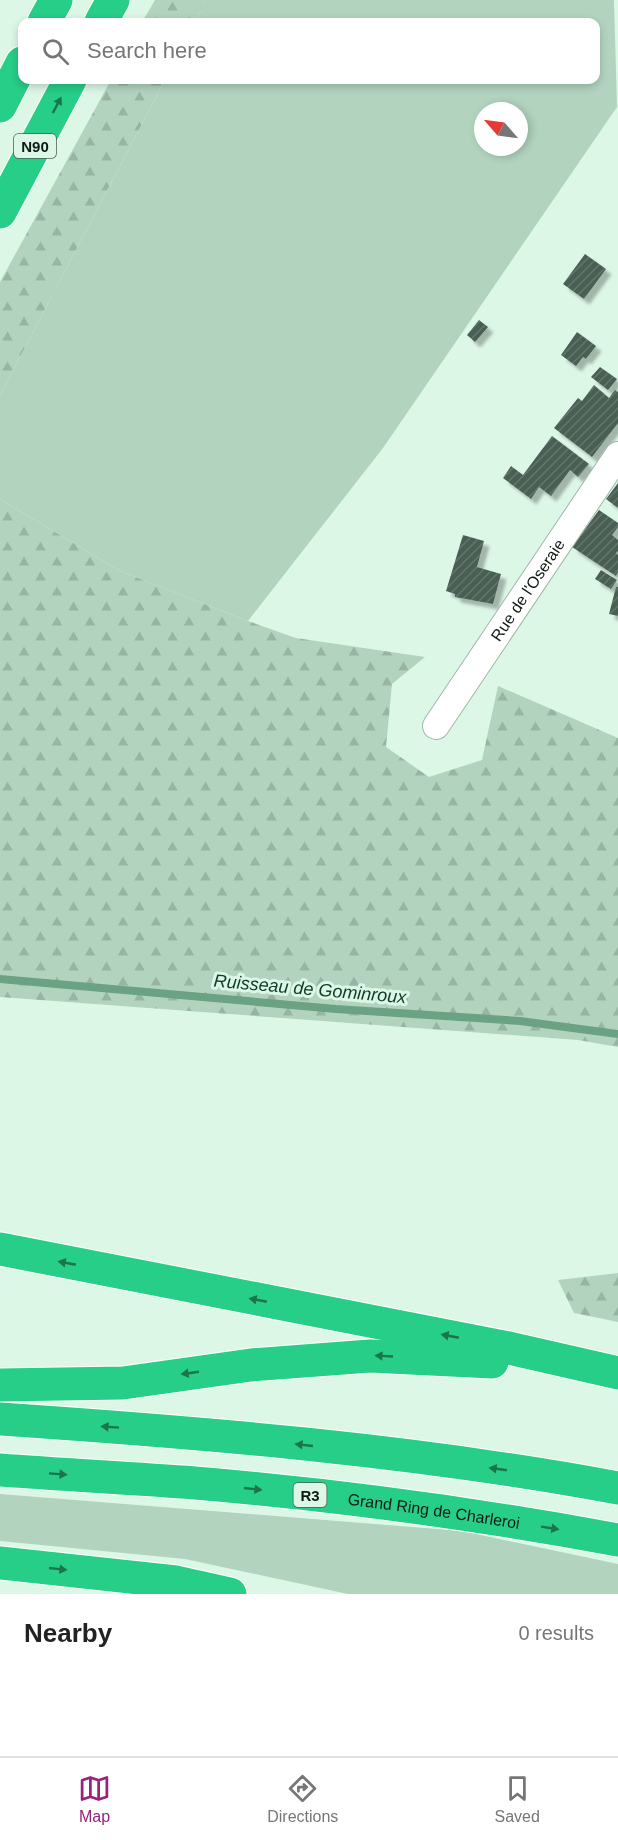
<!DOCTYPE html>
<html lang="en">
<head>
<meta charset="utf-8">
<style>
  body { margin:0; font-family:Arial,sans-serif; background:#f6f6f6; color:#222 }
  .compass { position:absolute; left:474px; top:102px; width:54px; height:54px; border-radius:50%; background:#fff; box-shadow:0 3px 9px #0003; rotate:298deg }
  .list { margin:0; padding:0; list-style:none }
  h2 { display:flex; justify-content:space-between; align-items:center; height:78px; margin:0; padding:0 24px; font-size:26px }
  h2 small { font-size:20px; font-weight:400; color:#767676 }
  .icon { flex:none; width:33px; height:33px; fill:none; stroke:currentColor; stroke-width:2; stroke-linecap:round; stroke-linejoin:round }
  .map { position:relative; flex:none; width:618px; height:1594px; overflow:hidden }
  .search { position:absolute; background:#fff; box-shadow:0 3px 9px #0003; left:18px; right:18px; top:18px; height:66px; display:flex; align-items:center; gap:15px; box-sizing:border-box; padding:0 21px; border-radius:12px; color:#767676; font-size:22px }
  .sheet { height:162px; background:#fff }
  nav { display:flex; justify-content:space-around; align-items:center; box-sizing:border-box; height:84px; border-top:2px solid #e0e0e0; background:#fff; font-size:16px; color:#767676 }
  nav a { display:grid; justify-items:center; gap:3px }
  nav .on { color:#98237e }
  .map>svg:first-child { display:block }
  .grass { fill:#b2d4bf; fill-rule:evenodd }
  .forest { fill:url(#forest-firs) }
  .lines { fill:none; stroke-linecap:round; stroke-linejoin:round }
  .stream { stroke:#6ba283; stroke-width:8 }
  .building { fill:url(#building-hatch); filter:url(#shadow) }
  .street-casing { stroke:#9eb7a8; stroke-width:28 }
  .highway-casing { stroke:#fff; stroke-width:35 }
  .street { stroke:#fff; stroke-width:26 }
  .highway { stroke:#27ce87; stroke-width:33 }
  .oneway { fill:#1b744d }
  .labels { text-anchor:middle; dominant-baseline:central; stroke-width:6; stroke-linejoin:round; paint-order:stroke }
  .shield { fill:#ddf7e7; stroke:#4d5c53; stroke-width:1.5 }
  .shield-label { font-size:15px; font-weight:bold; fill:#0f1913 }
  .street-label { font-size:16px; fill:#0f1913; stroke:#ddf7e7 }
  .water-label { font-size:18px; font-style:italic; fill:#0e3c26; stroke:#ddf7e7 }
</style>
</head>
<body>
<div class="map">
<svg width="618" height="1594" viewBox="0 0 618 1594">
  <defs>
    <pattern id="forest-firs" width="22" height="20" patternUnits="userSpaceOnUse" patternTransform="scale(1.5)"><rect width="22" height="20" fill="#b2d4bf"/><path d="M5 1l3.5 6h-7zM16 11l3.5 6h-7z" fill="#98b5a3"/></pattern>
    <pattern id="building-hatch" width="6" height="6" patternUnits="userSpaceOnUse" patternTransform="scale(1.5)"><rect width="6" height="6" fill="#485f52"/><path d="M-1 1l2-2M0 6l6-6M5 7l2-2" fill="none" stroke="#64766c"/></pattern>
    <filter id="shadow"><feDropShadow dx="5.5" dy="5.5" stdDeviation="1.5" flood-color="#0004"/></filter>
  </defs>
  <rect width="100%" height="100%" fill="#ddf7e7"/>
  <path class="grass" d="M 206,0 L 614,0 L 617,107 L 383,448 L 248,621 L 120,571 L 0,499 L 0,395 L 165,80 L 596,80 L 596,22 L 195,22 ZM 483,111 L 519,111 L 519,147 L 483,147 Z
    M 0,1494 L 462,1531 L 618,1564 L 618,1594 L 348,1594 L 185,1559 L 0,1541 Z"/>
  <path class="forest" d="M 155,0 L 206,0 L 195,22 L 142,22 Z
    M 111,80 L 165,80 L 0,395 L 0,282 Z
    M 0,499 L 120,571 L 248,621 L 296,638 L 425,657 L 392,684 L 386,747 L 429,777 L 482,760 L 498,686 L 618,738 L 618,1047 L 578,1040 L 0,997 Z
    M 618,1273 L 618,1322 L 574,1313 L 558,1280 Z"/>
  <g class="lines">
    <path class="stream" d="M 0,979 L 336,1009 L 520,1021 L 618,1034"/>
  </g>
  <path class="building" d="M 585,254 L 606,269 L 584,299 L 563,284 Z
    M 479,320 L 488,327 L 475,342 L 467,335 Z
    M 577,332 L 596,346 L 586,359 L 583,357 L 576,366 L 561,355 Z
    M 600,367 L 617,379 L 608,390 L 591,377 Z
    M 594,385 L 609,398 L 615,390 L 618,392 L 618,423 L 592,457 L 554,428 L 578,398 L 582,401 Z
    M 552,436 L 589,464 L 578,477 L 570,470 L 551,496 L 539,487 L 531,499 L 503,478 L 511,466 L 523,475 Z
    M 618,483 L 618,508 L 606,499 Z
    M 599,510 L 618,523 L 618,527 L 612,535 L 618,540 L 618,551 L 616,553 L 618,555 L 618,572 L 616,576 L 572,547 Z
    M 463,535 L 484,541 L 477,567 L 501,574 L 493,604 L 455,597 L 455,594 L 446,591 Z
    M 601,570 L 617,580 L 611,589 L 595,579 Z
    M 616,587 L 618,587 L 618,616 L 609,614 Z"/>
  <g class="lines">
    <defs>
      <g id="street">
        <path id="s1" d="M 436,726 L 618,455"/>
      </g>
      <g id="highway">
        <path d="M 44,22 L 56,0"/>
        <path d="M 101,22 L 113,0"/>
        <path d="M 0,106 L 22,63"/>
        <path d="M 0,212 L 70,80"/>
        <path d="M 0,1249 L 509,1348 L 618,1373"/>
        <path d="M 0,1385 L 123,1383 L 251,1365 L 370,1356 L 492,1362"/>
        <path d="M 0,1419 C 206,1433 414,1450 618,1488"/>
        <path id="s2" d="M 0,1470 C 65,1475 130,1478 195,1483 C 337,1495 478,1514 618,1540"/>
        <path d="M 0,1563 L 176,1582 L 230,1594"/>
      </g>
    </defs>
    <use href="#street" class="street-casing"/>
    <use href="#highway" class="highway-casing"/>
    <use href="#street" class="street"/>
    <use href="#highway" class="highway"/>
  </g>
  <defs><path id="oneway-solid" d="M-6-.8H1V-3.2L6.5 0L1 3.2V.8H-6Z" transform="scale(1.5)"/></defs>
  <g class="oneway">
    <use href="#oneway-solid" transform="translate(57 105) rotate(-62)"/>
    <use href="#oneway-solid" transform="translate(67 1263) rotate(-169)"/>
    <use href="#oneway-solid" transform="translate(258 1300) rotate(-169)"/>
    <use href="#oneway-solid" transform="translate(450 1336) rotate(-169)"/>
    <use href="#oneway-solid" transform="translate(384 1356) rotate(-177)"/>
    <use href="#oneway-solid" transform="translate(190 1373) rotate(172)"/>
    <use href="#oneway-solid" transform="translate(110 1427) rotate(-176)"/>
    <use href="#oneway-solid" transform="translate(304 1445) rotate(-174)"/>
    <use href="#oneway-solid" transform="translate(498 1469) rotate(-172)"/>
    <use href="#oneway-solid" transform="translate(58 1474) rotate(4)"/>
    <use href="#oneway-solid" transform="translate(253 1489) rotate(6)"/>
    <use href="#oneway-solid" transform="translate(550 1528) rotate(9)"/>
    <use href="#oneway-solid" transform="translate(58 1569) rotate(6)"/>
  </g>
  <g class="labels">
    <g class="shield">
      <rect x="14" y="134" width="42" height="24" rx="4.5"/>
      <rect x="293.5" y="1483" width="33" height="24" rx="4.5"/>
    </g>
    <g class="shield-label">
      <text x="35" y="146">N90</text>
      <text x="310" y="1495">R3</text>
    </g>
    <g class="street-label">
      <text stroke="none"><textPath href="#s1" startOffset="164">Rue de l'Oseraie</textPath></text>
      <text stroke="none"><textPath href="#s2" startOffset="436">Grand Ring de Charleroi</textPath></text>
    </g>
    <g class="water-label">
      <text transform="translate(310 989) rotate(5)">Ruisseau de Gominroux</text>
    </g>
  </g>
</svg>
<svg class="compass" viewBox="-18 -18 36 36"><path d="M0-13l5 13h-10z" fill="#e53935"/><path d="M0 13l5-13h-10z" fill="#767676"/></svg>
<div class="search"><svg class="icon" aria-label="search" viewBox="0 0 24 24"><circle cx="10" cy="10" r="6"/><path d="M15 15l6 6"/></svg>Search here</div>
</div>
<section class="sheet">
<h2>Nearby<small>0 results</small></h2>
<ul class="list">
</ul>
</section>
<nav>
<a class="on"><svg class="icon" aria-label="map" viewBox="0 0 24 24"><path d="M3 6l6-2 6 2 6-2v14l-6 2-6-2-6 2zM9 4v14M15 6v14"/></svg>Map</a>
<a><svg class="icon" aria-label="directions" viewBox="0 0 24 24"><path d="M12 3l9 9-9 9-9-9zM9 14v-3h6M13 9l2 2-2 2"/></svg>Directions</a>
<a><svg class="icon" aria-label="saved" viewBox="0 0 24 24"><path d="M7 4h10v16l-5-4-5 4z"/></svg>Saved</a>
</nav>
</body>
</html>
